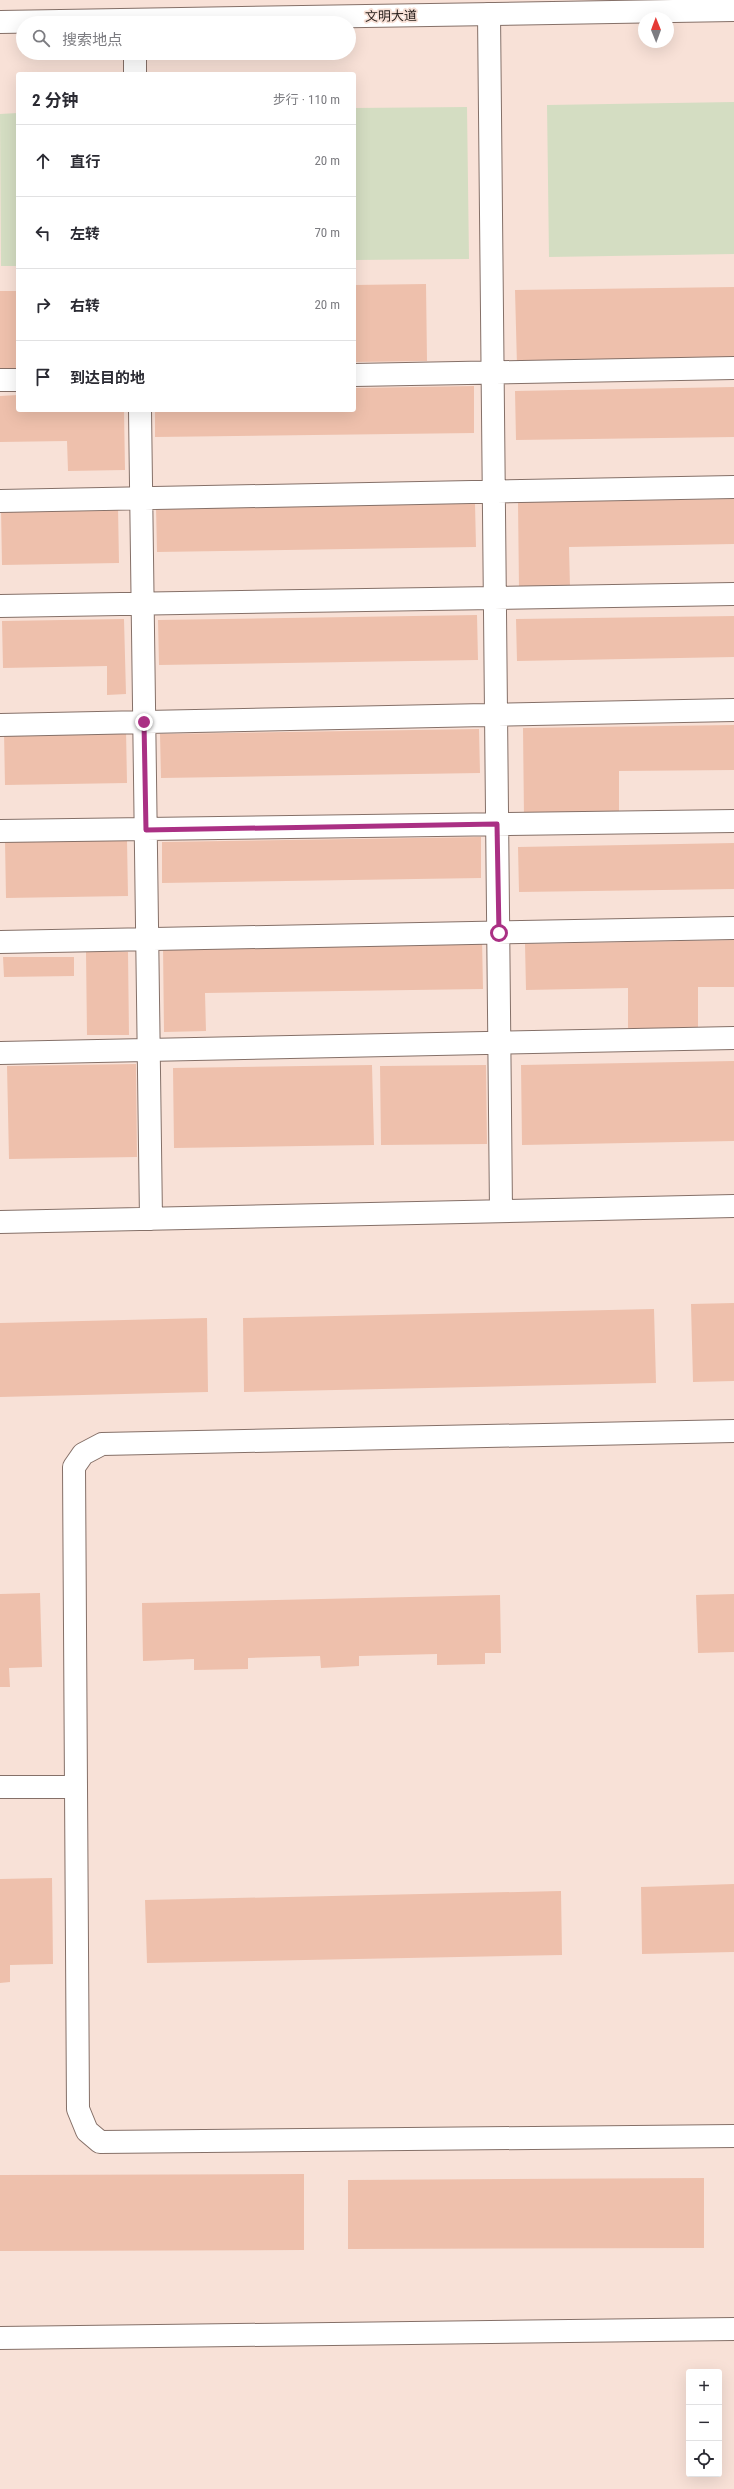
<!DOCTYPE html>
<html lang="zh">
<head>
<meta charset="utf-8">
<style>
  body { margin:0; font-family:"Roboto Condensed","Noto Sans SC",sans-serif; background:#f2f2f3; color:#2b2b33 }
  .controls { position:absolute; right:12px; bottom:12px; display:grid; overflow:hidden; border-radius:4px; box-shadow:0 4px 16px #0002 }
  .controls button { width:36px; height:36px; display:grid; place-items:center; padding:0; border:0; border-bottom:1px solid #e1e1e2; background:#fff; color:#2b2b33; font:20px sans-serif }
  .compass { position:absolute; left:638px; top:12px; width:36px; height:36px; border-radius:50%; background:#fff; box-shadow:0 4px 16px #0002; rotate:359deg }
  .stop { position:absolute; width:12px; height:12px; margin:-9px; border:3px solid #aa3084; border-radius:50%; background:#fff }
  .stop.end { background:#aa3084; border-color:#fff; box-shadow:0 1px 4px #0008 }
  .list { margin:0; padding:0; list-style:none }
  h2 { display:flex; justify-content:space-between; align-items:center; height:52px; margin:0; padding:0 16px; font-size:17px }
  h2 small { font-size:13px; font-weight:400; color:#7c7c81 }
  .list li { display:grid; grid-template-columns:26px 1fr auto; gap:12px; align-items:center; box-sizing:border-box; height:72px; padding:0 16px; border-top:1px solid #e1e1e2 }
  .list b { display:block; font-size:15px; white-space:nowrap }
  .list em { font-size:13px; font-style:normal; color:#7c7c81 }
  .icon { flex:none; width:22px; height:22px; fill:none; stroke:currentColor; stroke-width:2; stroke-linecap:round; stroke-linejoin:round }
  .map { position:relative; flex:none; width:734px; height:2489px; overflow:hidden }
  .search { position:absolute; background:#fff; box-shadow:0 4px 16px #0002; left:16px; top:16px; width:340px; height:44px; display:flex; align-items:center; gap:10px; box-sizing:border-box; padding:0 14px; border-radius:22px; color:#7c7c81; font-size:15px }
  .panel { position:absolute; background:#fff; box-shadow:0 4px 16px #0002; left:16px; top:72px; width:340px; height:340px; border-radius:4px }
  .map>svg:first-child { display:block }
  .green { fill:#d4ddc2 }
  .building { fill:#eec0ac }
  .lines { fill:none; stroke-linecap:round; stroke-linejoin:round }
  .minor-casing { stroke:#857068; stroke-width:24 }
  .major-casing { stroke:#857068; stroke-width:24 }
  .minor { stroke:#fff; stroke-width:22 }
  .major { stroke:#fff; stroke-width:22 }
  .route { stroke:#aa3084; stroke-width:5 }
  .labels { text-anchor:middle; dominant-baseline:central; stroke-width:3.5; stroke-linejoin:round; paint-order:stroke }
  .street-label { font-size:13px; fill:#221a17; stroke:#f8e1d7 }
</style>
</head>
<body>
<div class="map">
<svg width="734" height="2489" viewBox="0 0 734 2489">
  <rect width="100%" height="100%" fill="#f8e1d7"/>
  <path class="green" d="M 734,102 L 734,254 L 549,257 L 547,105 Z
    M 467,107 L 469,259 L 354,260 L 354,108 Z
    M 18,113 L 18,266 L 1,266 L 0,114 Z"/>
  <path class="building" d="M 426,284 L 427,361 L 354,362 L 354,285 Z
    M 734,287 L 734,362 L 517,366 L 515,290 Z
    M 0,291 L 18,291 L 18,370 L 0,370 Z
    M 474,386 L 474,433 L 155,437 L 155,410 L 354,410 L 354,388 Z
    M 734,387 L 734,437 L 516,440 L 515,391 Z
    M 18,395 L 18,410 L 124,410 L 125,470 L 68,471 L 67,441 L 0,442 L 0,396 Z
    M 734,499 L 734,544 L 569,547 L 570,587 L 519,588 L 518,502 Z
    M 475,503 L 476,547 L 157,552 L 156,508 Z
    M 118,506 L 119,563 L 2,565 L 1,508 Z
    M 477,615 L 478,660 L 159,665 L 158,620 Z
    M 734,616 L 734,657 L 517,661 L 516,619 Z
    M 124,619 L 126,694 L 107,695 L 107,666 L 3,668 L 2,621 Z
    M 734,725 L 734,770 L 619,771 L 619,815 L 524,817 L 523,728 Z
    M 126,729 L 127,783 L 5,785 L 4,731 Z
    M 479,729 L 480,773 L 161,778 L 160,734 Z
    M 481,837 L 481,878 L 162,883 L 162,842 Z
    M 127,840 L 128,896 L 6,898 L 5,841 Z
    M 734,843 L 734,889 L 519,892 L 518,847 Z
    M 482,939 L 483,989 L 205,993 L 206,1031 L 164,1032 L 163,945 Z
    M 734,940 L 734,987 L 698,987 L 698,1028 L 628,1028 L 628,988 L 526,990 L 525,944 Z
    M 86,952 L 128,952 L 129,1035 L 87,1035 Z
    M 3,957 L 74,957 L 74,976 L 4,977 Z
    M 734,1061 L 734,1141 L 522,1145 L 521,1065 Z
    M 136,1064 L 137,1157 L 9,1159 L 7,1066 Z
    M 372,1065 L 374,1145 L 174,1148 L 173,1068 Z
    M 486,1065 L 487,1144 L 381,1145 L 380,1066 Z
    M 734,1303 L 734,1381 L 693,1382 L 691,1304 Z
    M 654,1309 L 656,1383 L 244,1392 L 243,1318 Z
    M 207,1318 L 208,1392 L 0,1397 L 0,1323 Z
    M 40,1593 L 42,1667 L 9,1668 L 10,1687 L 0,1687 L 0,1594 Z
    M 734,1594 L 734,1652 L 698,1653 L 696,1595 Z
    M 500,1595 L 501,1653 L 485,1653 L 485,1664 L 437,1665 L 437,1654 L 359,1656 L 359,1666 L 321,1668 L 320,1656 L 248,1658 L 248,1669 L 194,1670 L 194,1659 L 143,1661 L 142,1603 Z
    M 52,1878 L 53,1964 L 10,1965 L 10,1982 L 0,1983 L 0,1879 Z
    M 734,1884 L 734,1952 L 642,1954 L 641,1887 Z
    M 561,1891 L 562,1955 L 147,1963 L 145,1900 Z
    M 304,2174 L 304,2250 L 0,2251 L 0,2175 Z
    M 704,2178 L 704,2248 L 348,2249 L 348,2180 Z"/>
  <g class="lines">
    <defs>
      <path id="minor" d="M 489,14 L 501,1211
        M 135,53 L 135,74
        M 354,375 L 734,368
        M 0,380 L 18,380
        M 140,410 L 151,1219
        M 0,501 L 734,487
        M 0,606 L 734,594
        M 0,725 L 734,710
        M 0,831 L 734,821
        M 0,942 L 734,928
        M 0,1053 L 734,1038
        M 0,1222 L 734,1206
        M 734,1431 L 102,1444 L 83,1454 L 74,1467 L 78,2109 L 87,2131 L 100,2142 L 734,2136
        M 0,1787 L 76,1787
        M 0,2338 L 734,2329"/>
      <path id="major" d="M 0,22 L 734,10"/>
    </defs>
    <use href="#minor" class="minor-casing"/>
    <use href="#major" class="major-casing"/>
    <use href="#minor" class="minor"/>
    <use href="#major" class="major"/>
  </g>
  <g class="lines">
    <path class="route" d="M 144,722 L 146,830 L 497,824 L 499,933"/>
  </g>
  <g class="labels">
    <g class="street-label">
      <text transform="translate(391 16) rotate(-1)">文明大道</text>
    </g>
  </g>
</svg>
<div class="controls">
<button>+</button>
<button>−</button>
<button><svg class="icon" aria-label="locate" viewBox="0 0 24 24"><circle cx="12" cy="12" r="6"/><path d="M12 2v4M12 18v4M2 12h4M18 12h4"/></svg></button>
</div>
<svg class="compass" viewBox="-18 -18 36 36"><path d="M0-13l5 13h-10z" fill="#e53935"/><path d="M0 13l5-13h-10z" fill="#7c7c81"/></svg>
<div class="stop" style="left:499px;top:933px"></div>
<div class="stop end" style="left:144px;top:722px"></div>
<div class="search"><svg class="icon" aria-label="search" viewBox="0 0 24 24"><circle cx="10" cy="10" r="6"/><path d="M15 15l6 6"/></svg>搜索地点</div>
<section class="panel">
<h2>2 分钟<small>步行 · 110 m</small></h2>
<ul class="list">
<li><svg class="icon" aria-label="ahead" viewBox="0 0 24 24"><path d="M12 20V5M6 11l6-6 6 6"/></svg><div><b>直行</b></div><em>20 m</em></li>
<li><svg class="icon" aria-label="left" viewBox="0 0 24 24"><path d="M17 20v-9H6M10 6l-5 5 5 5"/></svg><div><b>左转</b></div><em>70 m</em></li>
<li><svg class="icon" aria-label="right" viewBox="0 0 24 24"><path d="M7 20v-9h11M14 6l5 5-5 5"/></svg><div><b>右转</b></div><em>20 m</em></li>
<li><svg class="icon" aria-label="arrive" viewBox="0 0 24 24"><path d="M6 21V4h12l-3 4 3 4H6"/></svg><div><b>到达目的地</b></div></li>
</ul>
</section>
</div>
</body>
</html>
